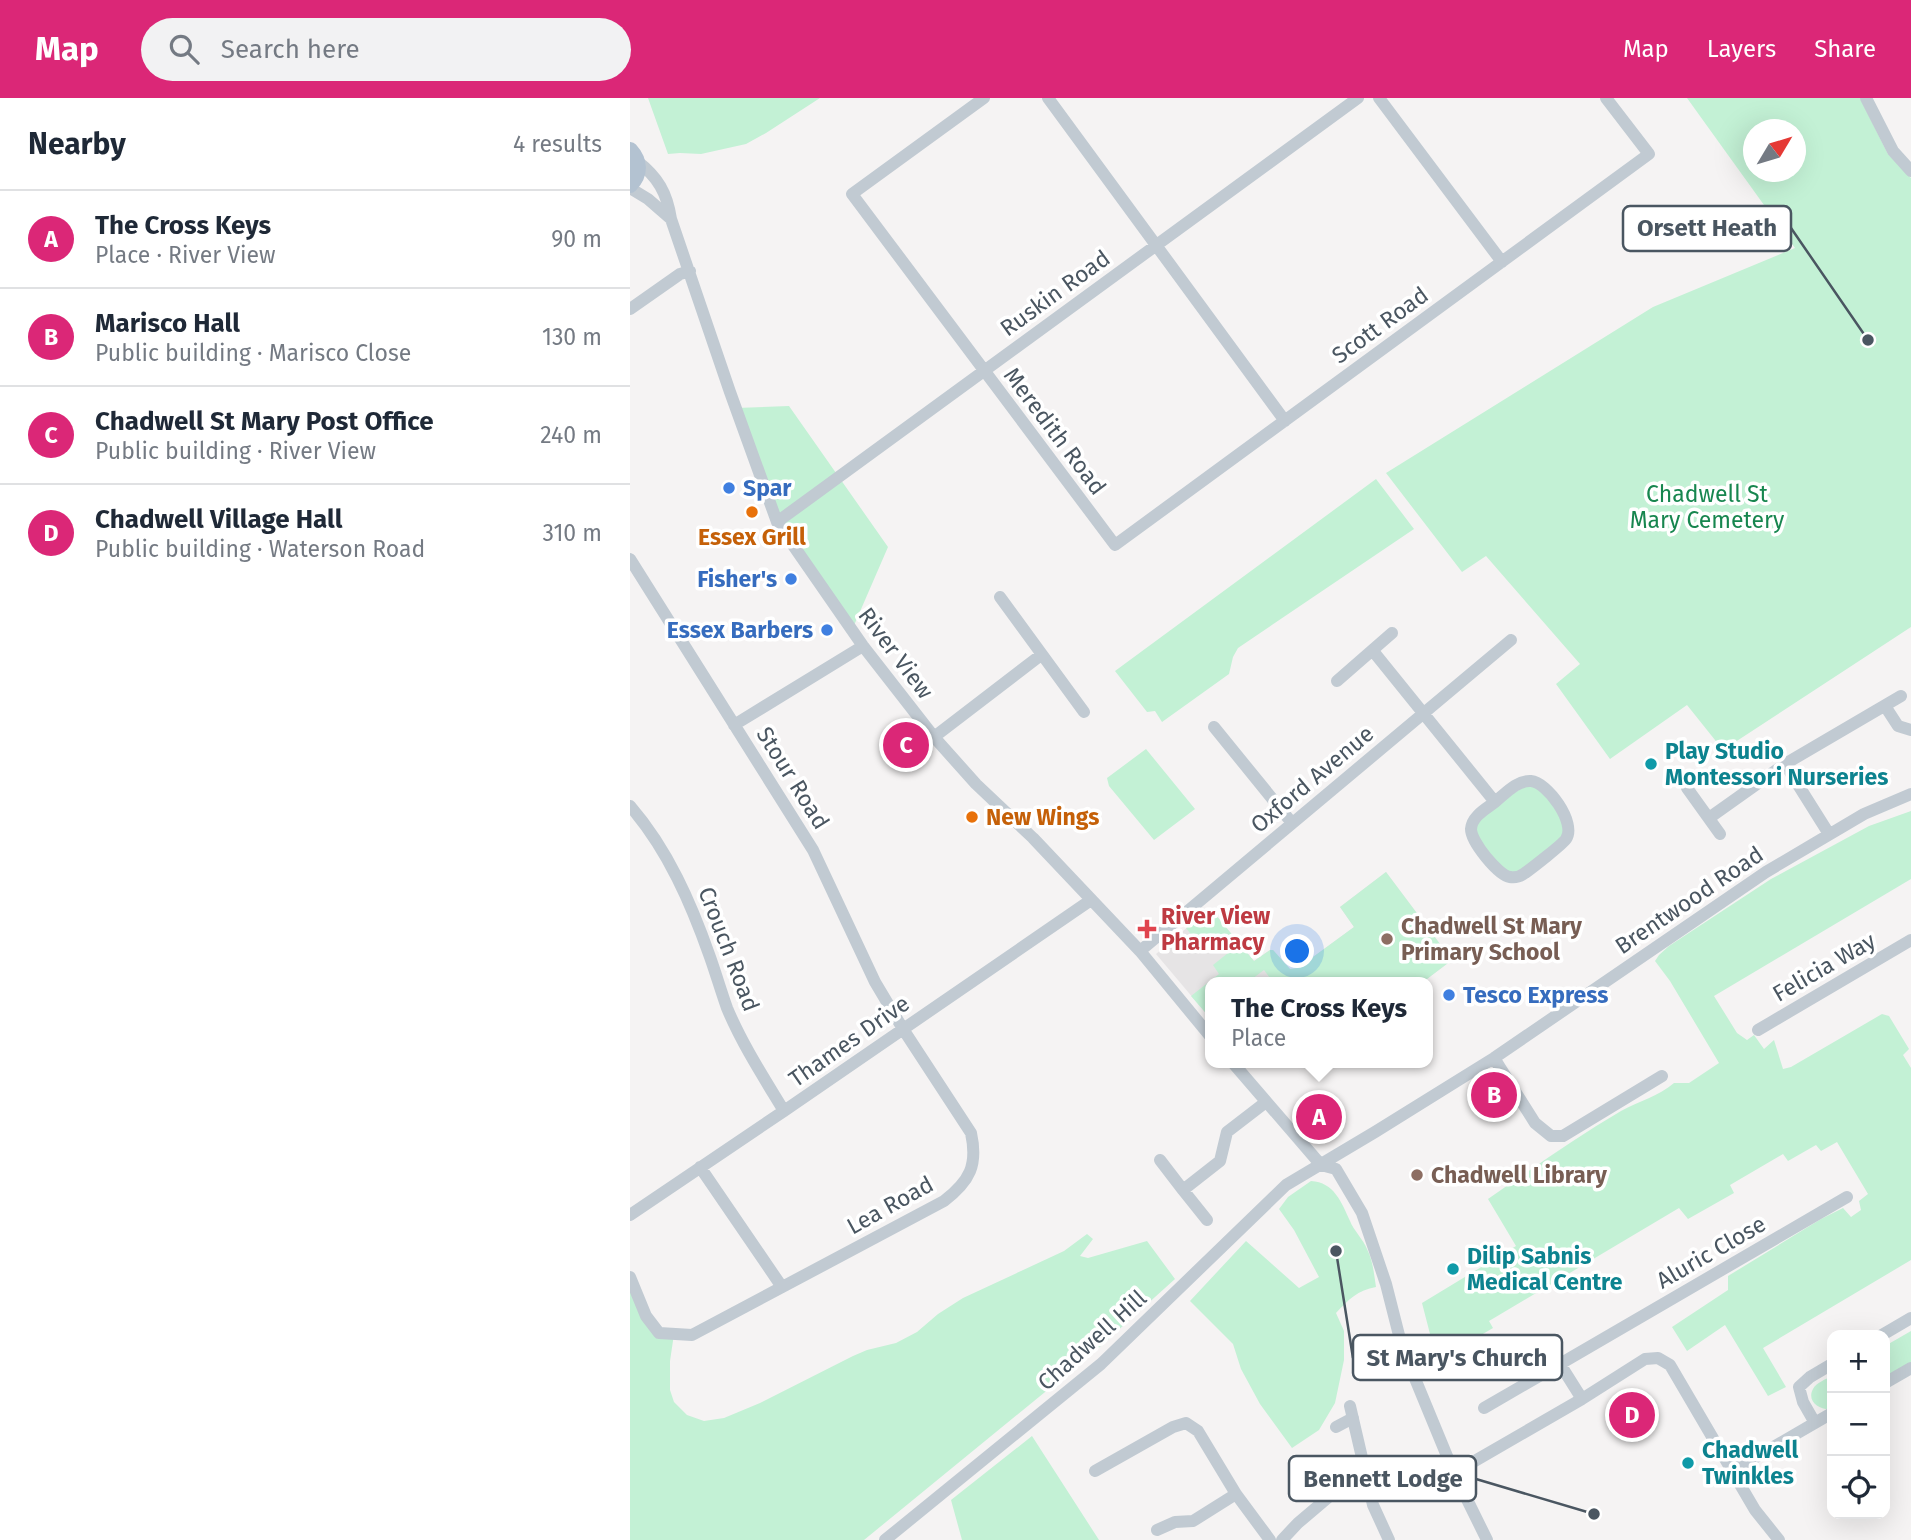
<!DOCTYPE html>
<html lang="en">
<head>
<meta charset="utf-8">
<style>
  body { margin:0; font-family:"Fira Sans",sans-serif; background:#f2f2f3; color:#1f2937 }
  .controls { position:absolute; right:21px; bottom:21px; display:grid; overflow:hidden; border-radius:14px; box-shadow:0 7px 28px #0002 }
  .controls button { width:63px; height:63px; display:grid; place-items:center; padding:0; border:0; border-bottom:2px solid #e0e1e3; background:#fff; color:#1f2937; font:35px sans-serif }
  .compass { position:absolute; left:1113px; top:21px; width:63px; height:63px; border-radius:50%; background:#fff; box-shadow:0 7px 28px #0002; rotate:52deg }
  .you { position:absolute; left:668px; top:854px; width:24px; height:24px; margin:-18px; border:5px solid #fff; border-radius:50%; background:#1a73e8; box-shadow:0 0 0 10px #1a73e833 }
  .badge { display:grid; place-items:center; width:46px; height:46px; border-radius:50%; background:#db2777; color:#fff; font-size:23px; font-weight:700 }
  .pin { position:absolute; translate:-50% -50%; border:4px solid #fff; box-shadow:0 2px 7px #0006 }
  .popup { position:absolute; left:575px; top:879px; width:228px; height:91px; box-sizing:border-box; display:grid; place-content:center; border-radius:14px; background:#fff; filter:drop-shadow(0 2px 5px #0005); font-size:23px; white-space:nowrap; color:#747a83 }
  .popup b { font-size:26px; color:#1f2937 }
  .popup::after { content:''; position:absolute; left:50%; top:100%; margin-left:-14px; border:14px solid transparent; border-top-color:#fff }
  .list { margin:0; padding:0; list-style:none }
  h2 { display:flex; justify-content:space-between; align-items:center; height:91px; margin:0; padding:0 28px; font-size:30px }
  h2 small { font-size:23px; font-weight:400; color:#747a83 }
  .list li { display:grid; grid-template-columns:46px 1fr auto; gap:21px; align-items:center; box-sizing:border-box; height:98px; padding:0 28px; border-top:2px solid #e0e1e3 }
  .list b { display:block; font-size:26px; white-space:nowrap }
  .list p { margin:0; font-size:23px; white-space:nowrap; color:#747a83 }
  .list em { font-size:23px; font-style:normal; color:#747a83 }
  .icon { flex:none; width:38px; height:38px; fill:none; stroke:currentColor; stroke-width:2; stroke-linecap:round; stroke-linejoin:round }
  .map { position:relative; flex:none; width:1281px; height:1442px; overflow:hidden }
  header { display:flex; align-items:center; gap:42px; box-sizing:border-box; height:98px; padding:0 35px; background:#db2777; color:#fff }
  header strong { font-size:33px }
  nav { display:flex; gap:38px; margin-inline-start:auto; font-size:24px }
  .search { width:490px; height:63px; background:#f2f2f3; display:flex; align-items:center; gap:18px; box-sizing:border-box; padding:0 24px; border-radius:38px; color:#747a83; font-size:26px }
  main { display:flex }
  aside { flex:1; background:#fff }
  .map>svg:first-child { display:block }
  .education { fill:#e6e4e5 }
  .green { fill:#c3f1d5; fill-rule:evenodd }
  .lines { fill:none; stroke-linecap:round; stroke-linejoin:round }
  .minor { stroke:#c1cad2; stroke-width:12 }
  .major { stroke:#b3c2d1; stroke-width:16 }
  .shop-dot { fill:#3f7fe0; stroke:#fff; stroke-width:2.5 }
  .food-dot { fill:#e8710a; stroke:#fff; stroke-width:2.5 }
  .culture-dot { fill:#0f9aa8; stroke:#fff; stroke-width:2.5 }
  .health-dot { fill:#e0444e; stroke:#fff; stroke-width:2.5 }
  .education-dot { fill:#8d6e63; stroke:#fff; stroke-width:2.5 }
  .labels { text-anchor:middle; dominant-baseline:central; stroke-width:7; stroke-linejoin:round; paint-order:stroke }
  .street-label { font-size:23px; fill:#4a5661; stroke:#fff }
  .shop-label { font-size:23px; font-weight:bold; fill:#366cbe; stroke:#fff; text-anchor:start }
  .park-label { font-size:23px; fill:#17864f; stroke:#fff }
  .food-label { font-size:23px; font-weight:bold; fill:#c56008; stroke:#fff }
  .culture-label { font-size:23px; font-weight:bold; fill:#0d838f; stroke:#fff; text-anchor:start }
  .health-label { font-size:23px; font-weight:bold; fill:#be3a42; stroke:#fff; text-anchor:start }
  .education-label { font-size:23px; font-weight:bold; fill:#785e54; stroke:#fff; text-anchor:start }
  .leader { fill:none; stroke:#4a5661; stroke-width:2.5 }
  .callout-dot { fill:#4a5661; stroke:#fff; stroke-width:2.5 }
  .callout { fill:#fff; stroke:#4a5661; stroke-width:2.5 }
  .callout-label { font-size:24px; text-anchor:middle; font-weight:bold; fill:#4a5661 }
</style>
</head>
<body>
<header>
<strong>Map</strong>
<div class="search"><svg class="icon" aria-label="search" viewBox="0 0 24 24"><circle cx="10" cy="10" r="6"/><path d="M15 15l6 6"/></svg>Search here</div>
<nav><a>Map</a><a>Layers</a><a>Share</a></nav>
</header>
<main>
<aside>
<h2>Nearby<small>4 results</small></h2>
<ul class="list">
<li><span class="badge">A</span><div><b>The Cross Keys</b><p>Place · River View</p></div><em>90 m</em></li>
<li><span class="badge">B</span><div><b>Marisco Hall</b><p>Public building · Marisco Close</p></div><em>130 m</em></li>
<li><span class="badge">C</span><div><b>Chadwell St Mary Post Office</b><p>Public building · River View</p></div><em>240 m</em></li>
<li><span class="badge">D</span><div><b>Chadwell Village Hall</b><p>Public building · Waterson Road</p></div><em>310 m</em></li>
</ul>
</aside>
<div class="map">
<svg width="1281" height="1442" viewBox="0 0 1281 1442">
  <rect width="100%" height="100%" fill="#f5f3f3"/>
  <path class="education" d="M 756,774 L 822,862 L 793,884 L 580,884 L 580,920 L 526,856 L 580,810 L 624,863 L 640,852 L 643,852 L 660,871 L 668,870 L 724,829 L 710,809 Z"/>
  <path class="green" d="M 18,0 L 190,0 L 136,35 L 116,46 L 71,56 L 50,55 L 38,56 Z
    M 1057,0 L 1230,0 L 1258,56 L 1281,80 L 1281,529 L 1093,652 L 1057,607 L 980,661 L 926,586 L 950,566 L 856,458 L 832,474 L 756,375 L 1023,209 L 1165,150 ZM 1124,32 L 1166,32 L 1166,74 L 1124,74 Z
    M 159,308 L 258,449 L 222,532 L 147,424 L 106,310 Z
    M 746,381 L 784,431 L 608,550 L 603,559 L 599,576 L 532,624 L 525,613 L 517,614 L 485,573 Z
    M 516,651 L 565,711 L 524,742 L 479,688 L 477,680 Z
    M 904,683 L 936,717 L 937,741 L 882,780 L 844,744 L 846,718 Z
    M 1281,713 L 1281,781 L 1084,898 L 1107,935 L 1117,942 L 1124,937 L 1134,951 L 1144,942 L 1153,971 L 1161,969 L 1252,916 L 1259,918 L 1279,951 L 1273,957 L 1281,970 L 1281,1162 L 1133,1250 L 1156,1289 L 1138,1298 L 1095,1227 L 1057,1253 L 1042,1229 L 1098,1192 L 1098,1178 L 1191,1121 L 1213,1110 L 1221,1119 L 1231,1112 L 1229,1103 L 1238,1096 L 1207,1044 L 1191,1053 L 1186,1047 L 1158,1063 L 1153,1056 L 1100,1087 L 1104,1095 L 1058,1121 L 1049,1110 L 859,1223 L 863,1230 L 807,1263 L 792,1205 L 886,1148 L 858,1101 C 902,1071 945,1040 991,1013 C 1009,1003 1029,998 1044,985 L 1059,985 L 1089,965 L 1040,883 L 1025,863 L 1029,857 L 1039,848 L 1141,781 L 1239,728 Z
    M 756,774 L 822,862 L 793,884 L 643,884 L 634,872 L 618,884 L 580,884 L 580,896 L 576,900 L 580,907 L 580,920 L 561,898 L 589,876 L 583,867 L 603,851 L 593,837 L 574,853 L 556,830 L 580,810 L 624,863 L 640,852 L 643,852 L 660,871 L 668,870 L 724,829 L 710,809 Z
    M 681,1083 C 704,1084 712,1105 720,1123 C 724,1133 733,1141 737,1151 C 743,1163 744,1176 746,1189 C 728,1192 718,1202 706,1215 L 714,1233 L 714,1262 L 705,1305 L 689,1332 L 662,1350 L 630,1306 L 611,1271 L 603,1246 L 560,1203 L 616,1143 L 669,1190 L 689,1179 L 664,1132 L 649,1111 L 658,1099 Z
    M 457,1136 L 463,1141 L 450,1158 L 458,1160 L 517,1143 L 545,1181 L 464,1254 L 234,1442 L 0,1442 L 0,1179 L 29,1234 L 44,1236 L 40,1263 L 40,1292 L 44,1304 L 57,1317 L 74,1323 L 94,1320 L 130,1305 L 223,1258 L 237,1252 L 266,1245 L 287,1234 L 308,1216 L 333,1200 L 434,1153 Z
    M 1281,1233 L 1281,1265 L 1255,1281 L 1255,1248 Z
    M 1202,1278 L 1202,1311 C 1191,1313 1176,1304 1183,1291 C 1186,1285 1196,1281 1202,1278 Z
    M 402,1338 L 469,1442 L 332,1442 L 321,1402 Z"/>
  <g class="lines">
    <path class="minor" d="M 354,0 L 222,96 L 485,447 L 1019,56 L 976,0
      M 418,0 L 655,323
      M 749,0 L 872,164
      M 1236,0 L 1263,53 L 1281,73
      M 7,63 C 28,79 37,95 41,121 L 100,294 L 147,424 L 233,548 L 304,639 L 346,686 L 403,740 L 510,853 L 580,938
      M 0,90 L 18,101 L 41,121
      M 0,211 L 50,176 L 60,173
      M 147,424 L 728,0
      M 0,461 L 183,752 L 245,884 L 273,931 L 341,1035 C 348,1067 340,1083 314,1103 L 62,1237 L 29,1235 L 16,1218 L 0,1179
      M 370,499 L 454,614
      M 743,553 L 865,704 C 875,696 887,682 901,683 C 917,684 947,725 936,741 C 933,746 902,770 895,775 C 891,778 885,780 880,779 C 868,777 841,744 841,731 C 842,718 856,711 865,704
      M 707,583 L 762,535
      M 1255,608 L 1268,628 L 1281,632
      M 104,627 L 233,548
      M 584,629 L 662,725
      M 304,639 L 411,557
      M 1155,666 L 1199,736
      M 1057,690 L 1090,736
      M 0,708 C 38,752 61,805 80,859 C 86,876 91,893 97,910 C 112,946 134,980 154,1013
      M 1079,720 L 1155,666 L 1271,598
      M 510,853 L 881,542
      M 1128,932 L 1281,842
      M 864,960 L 905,1025 L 921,1038 L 933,1038 L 1032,978
      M 603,965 L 691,1067
      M 530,1062 L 553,1092
      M 691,1067 L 706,1071 L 732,1115 L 756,1186 L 772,1249 L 824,1375 L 857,1442
      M 70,1069 L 152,1189
      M 0,1117 L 154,1013 L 461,802
      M 577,1122 L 553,1092 L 590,1063 L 597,1034 L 636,1004
      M 1252,1237 L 1281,1220
      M 1255,1285 L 1281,1270
      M 952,1301 L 930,1266 L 1217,1099
      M 720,1308 L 743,1407 L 759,1442
      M 854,1310 L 930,1266
      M 1185,1325 L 1173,1304 L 1169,1289 L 1180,1279 L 1202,1266
      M 706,1329 L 723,1320
      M 465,1373 L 543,1329 L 556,1325 L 568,1333 L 606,1396 L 640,1442
      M 1102,1373 L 1202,1315
      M 824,1375 L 952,1301 L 1015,1261 L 1028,1260 L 1040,1267 L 1125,1412 L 1149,1442
      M 527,1432 L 545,1424 L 563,1423 L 606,1396
      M 255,1442 L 471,1266 L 656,1087 L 745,1034 L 864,960 L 1136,774 L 1234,716 L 1281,696
      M 652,1442 L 668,1425 L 734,1369"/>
    <path class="major" d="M 0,52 C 10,63 11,76 0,87"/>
  </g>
  <g class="shop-dot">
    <circle cx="99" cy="390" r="7"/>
    <circle cx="161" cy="481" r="7"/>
    <circle cx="197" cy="532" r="7"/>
    <circle cx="819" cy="897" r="7"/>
  </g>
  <g class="food-dot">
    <circle cx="122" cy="414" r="7"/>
    <circle cx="342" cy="719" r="7"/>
  </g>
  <g class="culture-dot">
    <circle cx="1021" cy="666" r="7"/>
    <circle cx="823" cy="1171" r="7"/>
    <circle cx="1058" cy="1365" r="7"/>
  </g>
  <path class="health-dot" d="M513.5 820.5h7v7h7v7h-7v7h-7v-7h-7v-7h7z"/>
  <g class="education-dot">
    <circle cx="757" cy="841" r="7"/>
    <circle cx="787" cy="1077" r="7"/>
  </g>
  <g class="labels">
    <g class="street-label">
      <text transform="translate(425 195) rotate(-36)">Ruskin Road</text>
      <text transform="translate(750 227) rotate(-36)">Scott Road</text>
      <text transform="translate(425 333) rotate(53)">Meredith Road</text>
      <text transform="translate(266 555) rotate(53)">River View</text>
      <text transform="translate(163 680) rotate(58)">Stour Road</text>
      <text transform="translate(682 681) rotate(-40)">Oxford Avenue</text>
      <text transform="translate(1059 802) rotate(-34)">Brentwood Road</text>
      <text transform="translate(99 851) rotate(69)">Crouch Road</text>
      <text transform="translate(1194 869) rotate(-30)">Felicia Way</text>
      <text transform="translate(219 943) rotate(-35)">Thames Drive</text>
      <text transform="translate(260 1107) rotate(-29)">Lea Road</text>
      <text transform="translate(1081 1154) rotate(-30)">Aluric Close</text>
      <text transform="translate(462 1242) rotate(-42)">Chadwell Hill</text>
    </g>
    <g class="shop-label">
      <text x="113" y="390">Spar</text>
      <text x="147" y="481" text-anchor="end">Fisher's</text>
      <text x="183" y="532" text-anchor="end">Essex Barbers</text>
      <text x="833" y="897">Tesco Express</text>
    </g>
    <g class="park-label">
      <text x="1077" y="396">Chadwell St<tspan x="1077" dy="26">Mary Cemetery</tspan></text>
    </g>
    <g class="food-label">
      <text x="122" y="439">Essex Grill</text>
      <text x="356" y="719" text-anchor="start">New Wings</text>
    </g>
    <g class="culture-label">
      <text x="1035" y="653">Play Studio<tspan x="1035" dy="26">Montessori Nurseries</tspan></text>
      <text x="837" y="1158">Dilip Sabnis<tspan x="837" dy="26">Medical Centre</tspan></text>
      <text x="1072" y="1352">Chadwell<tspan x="1072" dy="26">Twinkles</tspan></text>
    </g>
    <g class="health-label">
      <text x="531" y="818">River View<tspan x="531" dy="26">Pharmacy</tspan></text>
    </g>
    <g class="education-label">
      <text x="771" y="828">Chadwell St Mary<tspan x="771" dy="26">Primary School</tspan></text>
      <text x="801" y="1077">Chadwell Library</text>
    </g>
  </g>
  <path class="leader" d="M1238 242L1161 130M706 1153L723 1260M964 1416L846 1381"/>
  <g class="callout-dot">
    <circle cx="1238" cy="242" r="7"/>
    <circle cx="706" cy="1153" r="7"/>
    <circle cx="964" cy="1416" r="7"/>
  </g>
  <g class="callout">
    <rect x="993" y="108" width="168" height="45" rx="7"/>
    <rect x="723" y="1237" width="209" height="45" rx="7"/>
    <rect x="659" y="1358" width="187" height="45" rx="7"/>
  </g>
  <g class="callout-label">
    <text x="1077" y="138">Orsett Heath</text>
    <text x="827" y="1268">St Mary's Church</text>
    <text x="753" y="1389">Bennett Lodge</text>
  </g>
</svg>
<div class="controls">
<button>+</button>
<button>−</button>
<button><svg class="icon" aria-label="locate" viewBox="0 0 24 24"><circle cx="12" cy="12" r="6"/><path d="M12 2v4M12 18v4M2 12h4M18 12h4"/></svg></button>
</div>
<svg class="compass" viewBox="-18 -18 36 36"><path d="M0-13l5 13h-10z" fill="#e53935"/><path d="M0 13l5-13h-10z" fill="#747a83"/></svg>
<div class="you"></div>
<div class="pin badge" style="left:689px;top:1019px">A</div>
<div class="popup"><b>The Cross Keys</b>Place</div>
<div class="pin badge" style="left:864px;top:997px">B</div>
<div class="pin badge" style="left:276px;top:647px">C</div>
<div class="pin badge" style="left:1002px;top:1317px">D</div>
</div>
</main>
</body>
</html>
